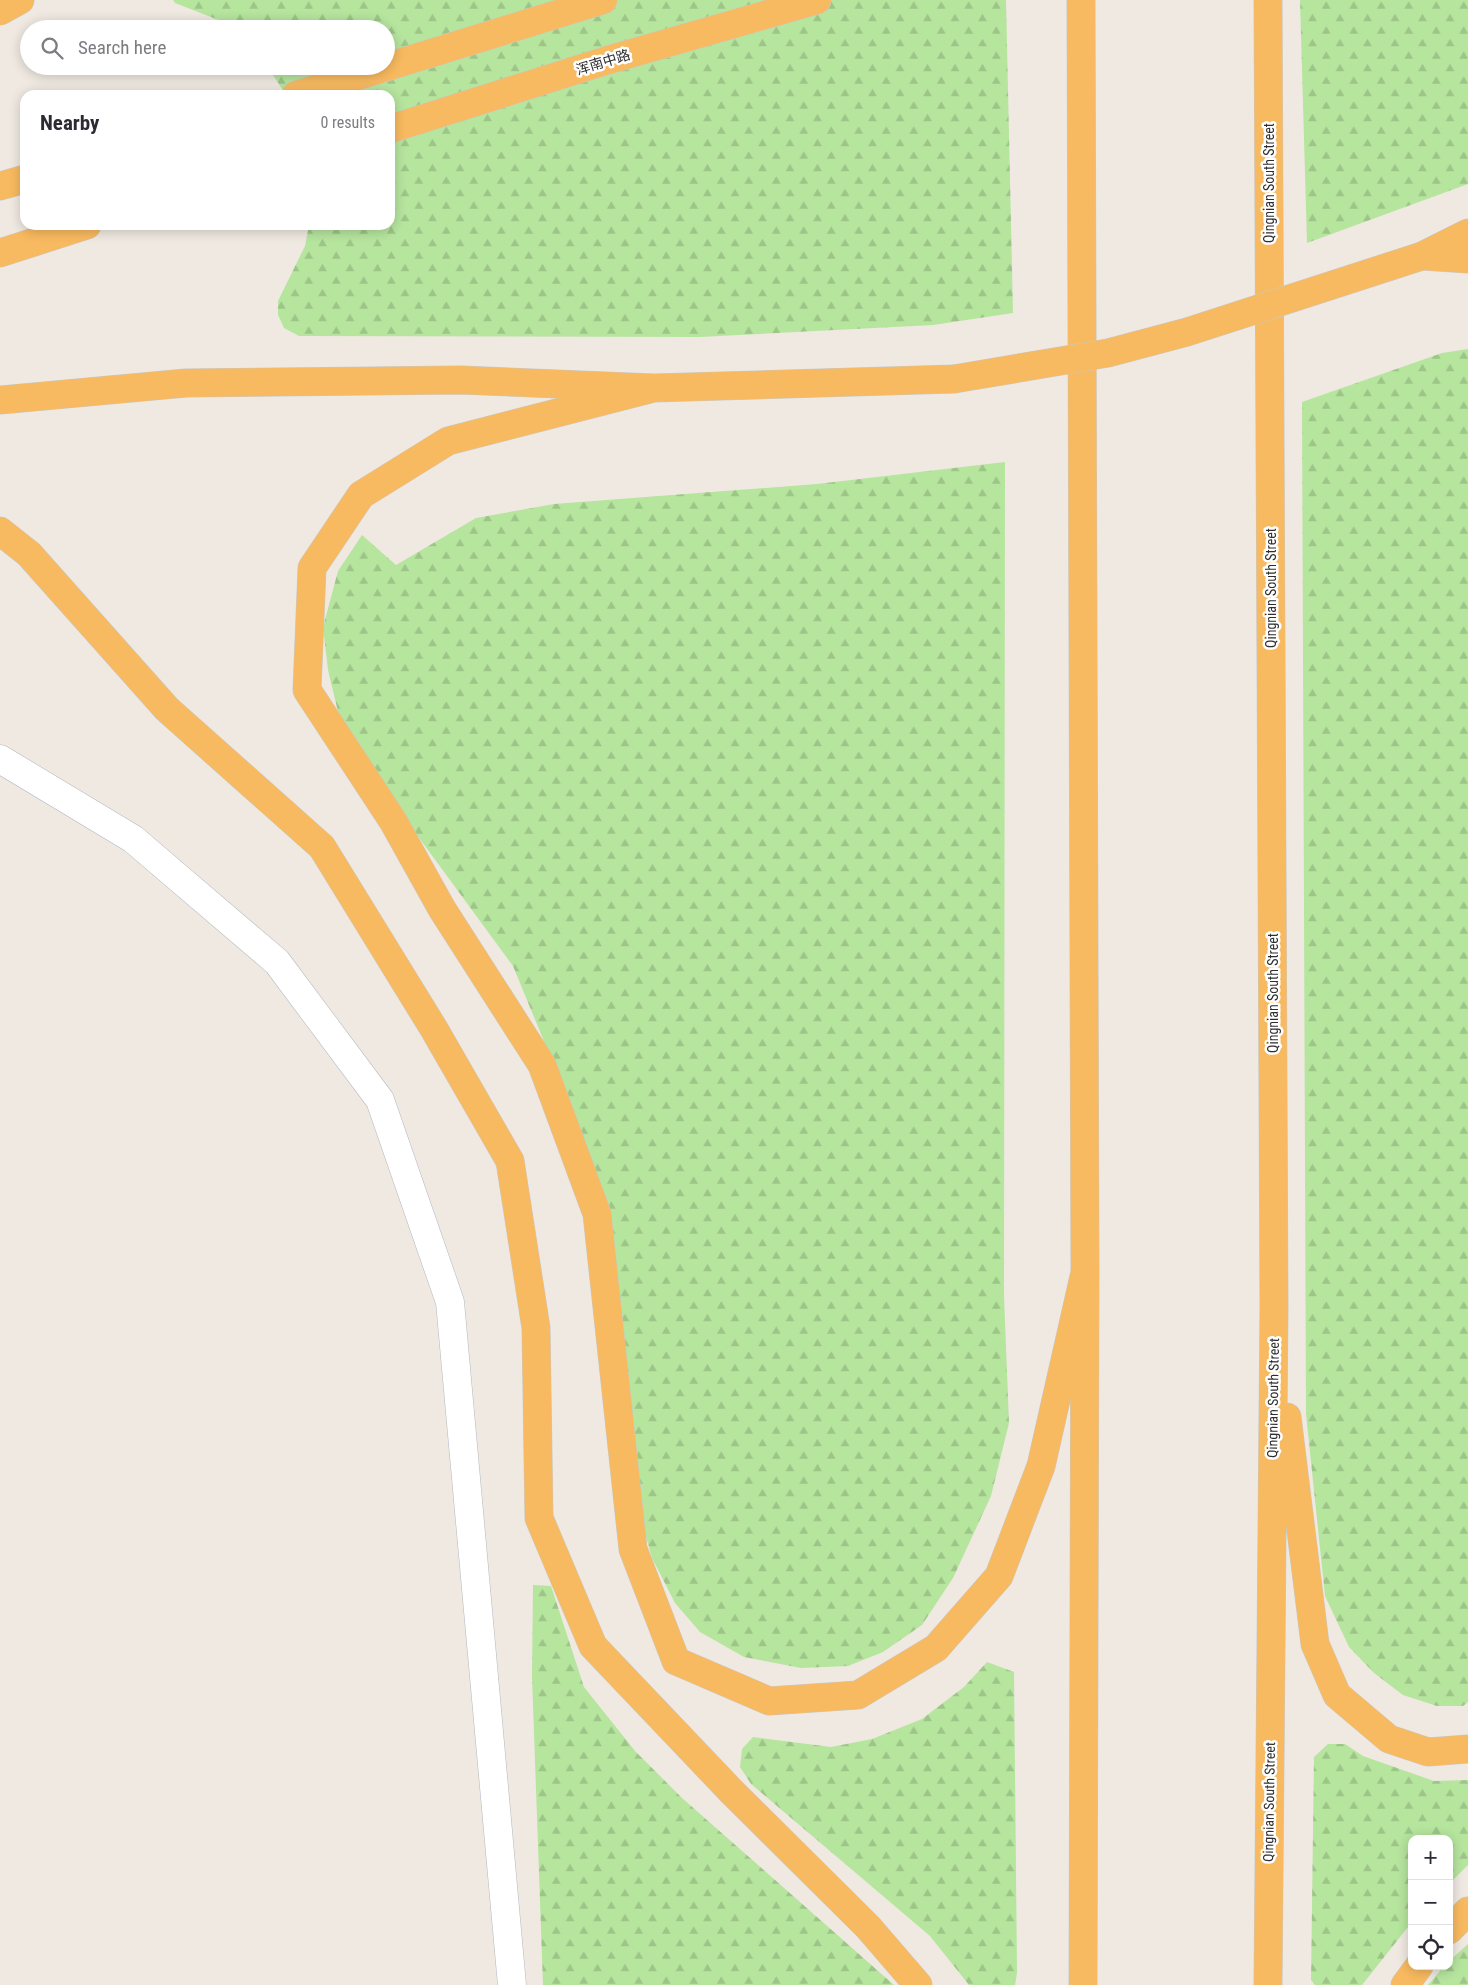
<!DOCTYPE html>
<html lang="en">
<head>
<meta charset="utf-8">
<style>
  body { margin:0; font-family:"Roboto Condensed","Noto Sans SC",sans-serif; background:#f2f2f3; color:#2b2b33 }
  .controls { position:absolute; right:15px; bottom:15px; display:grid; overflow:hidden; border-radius:10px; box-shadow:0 2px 12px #0003 }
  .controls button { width:45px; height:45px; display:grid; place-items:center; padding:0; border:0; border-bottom:1px solid #e1e1e2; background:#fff; color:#2b2b33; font:25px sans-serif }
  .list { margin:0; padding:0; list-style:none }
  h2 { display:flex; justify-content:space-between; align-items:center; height:65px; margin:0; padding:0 20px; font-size:21px }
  h2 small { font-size:16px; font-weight:400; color:#7c7c81 }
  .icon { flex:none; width:28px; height:28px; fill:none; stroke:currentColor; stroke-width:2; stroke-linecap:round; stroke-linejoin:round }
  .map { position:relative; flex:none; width:1468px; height:1985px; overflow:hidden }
  .search { position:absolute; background:#fff; box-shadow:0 2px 12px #0003; left:20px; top:20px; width:375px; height:55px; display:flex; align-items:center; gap:12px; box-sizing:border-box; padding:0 18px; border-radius:28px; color:#7c7c81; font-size:19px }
  .panel { position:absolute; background:#fff; box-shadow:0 2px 12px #0003; left:20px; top:90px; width:375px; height:140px; border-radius:15px }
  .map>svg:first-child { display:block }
  .forest { fill:url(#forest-firs) }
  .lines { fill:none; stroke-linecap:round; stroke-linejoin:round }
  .minor-casing { stroke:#b4b7c1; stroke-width:29 }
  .trunk-casing { stroke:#c9c9c9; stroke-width:29 }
  .minor { stroke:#fff; stroke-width:28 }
  .trunk { stroke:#f8ba60; stroke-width:28 }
  .trunk-bridge-casing { stroke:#c9c9c9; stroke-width:29; stroke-linecap:butt }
  .trunk-bridge { stroke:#f8ba60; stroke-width:28 }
  .labels { text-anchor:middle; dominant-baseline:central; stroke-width:5; stroke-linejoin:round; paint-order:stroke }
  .street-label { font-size:14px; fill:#2e2e2e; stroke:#fff }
</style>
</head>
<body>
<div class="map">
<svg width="1468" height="1985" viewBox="0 0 1468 1985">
  <defs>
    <pattern id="forest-firs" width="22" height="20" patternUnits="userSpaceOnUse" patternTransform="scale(1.25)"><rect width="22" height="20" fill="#b6e59e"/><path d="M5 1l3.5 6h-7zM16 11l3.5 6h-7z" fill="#9dc588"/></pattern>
  </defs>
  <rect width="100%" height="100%" fill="#efe9e1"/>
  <path class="forest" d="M 173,0 L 1006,0 L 1013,313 L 933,325 L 700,337 L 299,336 L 284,328 L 278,315 L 278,301 L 305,246 L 309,225 L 390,225 L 390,95 L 286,95 L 267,66 L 386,66 L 386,29 L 233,29 L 229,24 L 175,3 Z
    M 1300,0 L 1468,0 L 1468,184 L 1307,243 Z
    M 1468,349 L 1468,1702 L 1463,1706 L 1437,1706 L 1403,1695 L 1374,1673 L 1349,1647 L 1325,1596 L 1306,1414 L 1302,402 L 1442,353 Z
    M 1005,462 L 1004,1296 L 1009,1423 L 991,1496 L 953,1578 L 922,1625 L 883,1652 L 848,1666 L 801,1668 L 744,1657 L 700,1632 L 675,1603 L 652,1558 L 635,1498 L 613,1245 L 583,1136 L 513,966 L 373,775 L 339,716 L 328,670 L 323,627 L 338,571 L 362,535 L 396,565 L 476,518 L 554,504 L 817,484 Z
    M 533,1585 L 551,1586 L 584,1687 L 635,1751 L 682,1798 L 894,1985 L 543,1985 L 532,1677 Z
    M 987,1662 L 1014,1672 L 1017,1973 L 1015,1985 L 969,1985 L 930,1936 L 751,1784 L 740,1767 L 742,1749 L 753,1737 L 831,1747 L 872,1739 L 922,1719 L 964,1687 Z
    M 1328,1744 L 1345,1744 L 1363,1756 L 1434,1781 L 1468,1780 L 1468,1865 L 1449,1884 L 1449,1839 L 1412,1839 L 1412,1922 L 1362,1985 L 1315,1985 L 1311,1980 L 1314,1757 Z
    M 1468,1944 L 1468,1985 L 1428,1985 L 1444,1966 L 1449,1966 L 1449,1961 Z"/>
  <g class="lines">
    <defs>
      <path id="minor" d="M 0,759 L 133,839 L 277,962 L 380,1100 L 450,1302 L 512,1985"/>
      <path id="trunk" d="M 1081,0 L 1085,1272 L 1083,1985
        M 0,11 L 20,0
        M 296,95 L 603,0
        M 390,129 L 608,60 L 817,0
        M 0,186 L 25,179
        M 0,253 L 87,225
        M 1422,256 L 1468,233
        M 1423,256 L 1468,259
        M 654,388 L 448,441 L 361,495 L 312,568 L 307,690 L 393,821 L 442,909 L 542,1065 L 597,1214 L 633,1549 L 676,1661 L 769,1701 L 858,1695 L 936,1648 L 999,1576 L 1041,1466 L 1085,1272
        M 0,400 L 186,383 L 461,380 L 654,388 L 954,379
        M 0,531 L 29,554 L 167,709 L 322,847 L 434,1029 L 510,1161 L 536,1328 L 539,1518 L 593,1646 L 732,1792 L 868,1927 L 918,1985
        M 1287,1417 L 1315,1644 L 1337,1695 L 1389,1739 L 1428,1752 L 1468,1749
        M 1449,1930 L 1468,1911
        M 1268,1985 L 1274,1307 L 1268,0
        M 1405,1985 L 1419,1966"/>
    </defs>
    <use href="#minor" class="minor-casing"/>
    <use href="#trunk" class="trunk-casing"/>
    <use href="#minor" class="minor"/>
    <use href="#trunk" class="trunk"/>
    <defs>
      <path id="trunk-bridge" d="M 954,379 L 1108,353 L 1187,332 L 1422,256"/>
    </defs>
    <use href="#trunk-bridge" class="trunk-bridge-casing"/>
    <use href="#trunk-bridge" class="trunk-bridge"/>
  </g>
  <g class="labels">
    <g class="street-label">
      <text transform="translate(603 62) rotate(-17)">浑南中路</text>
      <text transform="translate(1269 183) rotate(-90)">Qingnian South Street</text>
      <text transform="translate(1271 588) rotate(-90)">Qingnian South Street</text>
      <text transform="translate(1273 993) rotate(-90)">Qingnian South Street</text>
      <text transform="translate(1273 1398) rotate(-89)">Qingnian South Street</text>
      <text transform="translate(1269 1802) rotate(-89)">Qingnian South Street</text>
    </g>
  </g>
</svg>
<div class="controls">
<button>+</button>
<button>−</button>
<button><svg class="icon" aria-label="locate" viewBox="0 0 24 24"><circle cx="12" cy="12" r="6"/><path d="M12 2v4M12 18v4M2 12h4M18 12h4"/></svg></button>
</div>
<div class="search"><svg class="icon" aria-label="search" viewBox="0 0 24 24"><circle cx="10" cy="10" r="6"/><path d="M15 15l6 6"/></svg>Search here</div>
<section class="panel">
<h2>Nearby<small>0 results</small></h2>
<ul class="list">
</ul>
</section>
</div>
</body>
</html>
